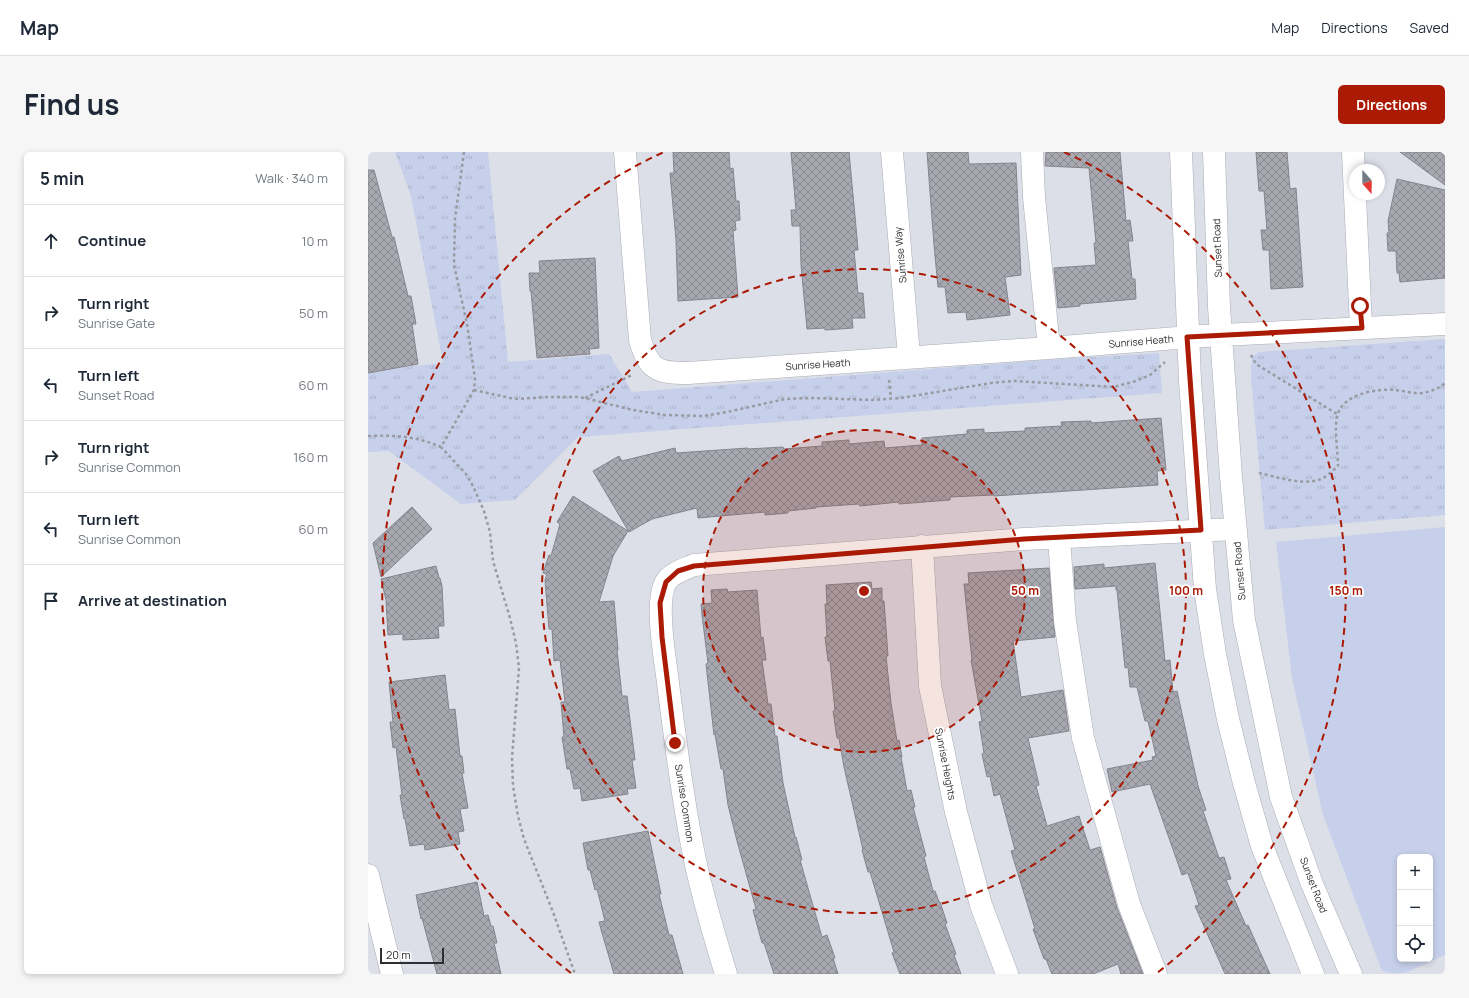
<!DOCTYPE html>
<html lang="en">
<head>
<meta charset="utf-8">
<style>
  body { margin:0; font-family:Manrope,sans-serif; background:#f6f6f7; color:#1f2937 }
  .controls { position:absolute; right:12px; bottom:12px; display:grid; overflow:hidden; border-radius:6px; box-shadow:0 2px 6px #0003 }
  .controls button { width:36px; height:36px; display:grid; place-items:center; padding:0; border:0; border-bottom:1px solid #e0e1e3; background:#fff; color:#1f2937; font:20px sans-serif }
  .compass { position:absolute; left:981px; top:12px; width:36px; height:36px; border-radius:50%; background:#fff; box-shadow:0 2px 6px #0003; rotate:159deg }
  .scale { position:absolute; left:12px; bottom:10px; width:64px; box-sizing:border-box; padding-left:4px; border:2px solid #2d2f32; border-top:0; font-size:11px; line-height:14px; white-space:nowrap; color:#2d2f32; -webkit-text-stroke:3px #fff; paint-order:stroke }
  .stop { position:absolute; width:12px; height:12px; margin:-9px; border:3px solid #aa1a04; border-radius:50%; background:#fff }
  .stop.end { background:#aa1a04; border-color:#fff; box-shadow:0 1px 4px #0008 }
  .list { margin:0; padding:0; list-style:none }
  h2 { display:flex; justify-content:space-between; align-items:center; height:52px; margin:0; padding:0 16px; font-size:17px }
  h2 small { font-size:13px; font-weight:400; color:#747a83 }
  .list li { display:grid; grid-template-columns:26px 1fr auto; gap:12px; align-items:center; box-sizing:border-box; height:72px; padding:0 16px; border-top:1px solid #e0e1e3 }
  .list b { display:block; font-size:15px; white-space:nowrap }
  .list p { margin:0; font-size:13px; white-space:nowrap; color:#747a83 }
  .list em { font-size:13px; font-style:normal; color:#747a83 }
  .icon { flex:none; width:22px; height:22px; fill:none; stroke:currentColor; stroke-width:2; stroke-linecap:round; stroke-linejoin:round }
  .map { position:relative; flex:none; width:1077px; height:822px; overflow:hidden; border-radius:6px }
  header { display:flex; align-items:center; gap:24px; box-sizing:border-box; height:56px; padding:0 20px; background:#fff; border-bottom:1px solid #e0e1e3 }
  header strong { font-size:19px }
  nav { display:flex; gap:22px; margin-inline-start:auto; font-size:14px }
  .intro { display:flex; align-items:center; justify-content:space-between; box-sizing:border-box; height:96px; padding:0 24px }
  h1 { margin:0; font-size:28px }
  .button { padding:10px 18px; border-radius:6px; background:#aa1a04; color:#fff; font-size:14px; font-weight:700 }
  main { display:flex; gap:24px; padding:0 24px }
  aside { flex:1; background:#fff; border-radius:6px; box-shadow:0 2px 6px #0003 }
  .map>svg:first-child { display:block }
  .grass { fill:#c7d0ea; fill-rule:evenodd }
  .park { fill:url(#park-tufts) }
  .building { fill:url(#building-cross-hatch); stroke:#85848d }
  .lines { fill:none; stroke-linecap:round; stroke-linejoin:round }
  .minor-casing { stroke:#a9acb4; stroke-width:23 }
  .path { stroke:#989ba2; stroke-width:2.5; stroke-dasharray:3 3; stroke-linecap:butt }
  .minor { stroke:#fff; stroke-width:22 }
  .route { stroke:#aa1a04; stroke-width:5 }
  .ring { fill:none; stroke:#aa1a04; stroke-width:2; stroke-dasharray:7 5 }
  .labels { text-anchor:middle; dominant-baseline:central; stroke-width:3.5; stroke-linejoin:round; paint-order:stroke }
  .street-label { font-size:10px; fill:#2d2f32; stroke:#fff }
  .centre { fill:#aa1a04; stroke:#fff; stroke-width:2 }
  .ring-label { font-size:12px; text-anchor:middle; font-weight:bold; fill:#aa1a04; stroke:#fff; stroke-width:3.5; stroke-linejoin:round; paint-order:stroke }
</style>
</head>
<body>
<header>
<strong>Map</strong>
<nav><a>Map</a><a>Directions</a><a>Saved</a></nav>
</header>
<div class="intro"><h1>Find us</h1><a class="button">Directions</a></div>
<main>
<aside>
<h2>5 min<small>Walk · 340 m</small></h2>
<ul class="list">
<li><svg class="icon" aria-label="ahead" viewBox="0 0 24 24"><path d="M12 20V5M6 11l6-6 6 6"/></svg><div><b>Continue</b></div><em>10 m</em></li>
<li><svg class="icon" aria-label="right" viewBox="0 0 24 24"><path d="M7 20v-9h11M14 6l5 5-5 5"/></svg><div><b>Turn right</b><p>Sunrise Gate</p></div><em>50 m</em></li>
<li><svg class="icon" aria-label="left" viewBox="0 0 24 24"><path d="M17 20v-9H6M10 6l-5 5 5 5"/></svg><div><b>Turn left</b><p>Sunset Road</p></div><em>60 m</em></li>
<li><svg class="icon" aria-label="right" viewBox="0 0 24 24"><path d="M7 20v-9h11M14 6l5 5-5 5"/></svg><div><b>Turn right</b><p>Sunrise Common</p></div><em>160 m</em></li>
<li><svg class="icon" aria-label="left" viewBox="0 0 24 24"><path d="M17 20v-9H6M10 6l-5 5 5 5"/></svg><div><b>Turn left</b><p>Sunrise Common</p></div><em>60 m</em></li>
<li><svg class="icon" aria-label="arrive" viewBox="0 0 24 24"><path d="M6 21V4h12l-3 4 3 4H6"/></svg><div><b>Arrive at destination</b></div></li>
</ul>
</aside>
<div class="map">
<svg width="1077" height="822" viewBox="0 0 1077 822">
  <defs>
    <pattern id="park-tufts" width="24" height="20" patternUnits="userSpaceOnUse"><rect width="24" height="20" fill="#c7d0ea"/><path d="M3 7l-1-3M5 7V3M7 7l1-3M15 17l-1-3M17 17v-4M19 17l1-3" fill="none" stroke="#abb3c9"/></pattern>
    <pattern id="building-cross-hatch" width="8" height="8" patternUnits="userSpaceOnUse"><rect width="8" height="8" fill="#a8a8b1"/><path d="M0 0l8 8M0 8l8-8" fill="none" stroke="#898991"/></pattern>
  </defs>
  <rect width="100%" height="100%" fill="#dcdfe8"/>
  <path class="grass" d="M 1077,375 L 1077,803 L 1039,820 C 1031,822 1023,822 1014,819 L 955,663 L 924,526 L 908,390 ZM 1032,705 L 1062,705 L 1062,807 L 1032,807 Z"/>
  <path class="park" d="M 27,0 L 120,0 L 140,210 L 241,202 L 264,240 L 678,208 L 791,201 L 794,241 L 210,285 L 147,348 L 93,352 L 21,299 L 0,300 L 0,219 L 75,211 L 43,44 Z
    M 1077,187 L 1077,363 L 897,378 L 883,225 L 884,205 L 891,200 Z"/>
  <path class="building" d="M 305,0 L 361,0 L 362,17 L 365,16 L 368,49 L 371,49 L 372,68 L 367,69 L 368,78 L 365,79 L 370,145 L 310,149 L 308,88 L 302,21 L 306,21 Z
    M 423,0 L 481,0 L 488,75 L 490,98 L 486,98 L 490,141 L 495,141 L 497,166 L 484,166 L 485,176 L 457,178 L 457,176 L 439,177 L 433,113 L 432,74 L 424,74 L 423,58 L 428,58 Z
    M 559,0 L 600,0 L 601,12 L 648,11 L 653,123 L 637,125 L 642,163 L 599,168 L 598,160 L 580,161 L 577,135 L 570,135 L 566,93 Z
    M 678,0 L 752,0 L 758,69 L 762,68 L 765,89 L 760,89 L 764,127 L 767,127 L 768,147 L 712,152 L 712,154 L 690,156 L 686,116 L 728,113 L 726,91 L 728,91 L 721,16 L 677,14 Z
    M 888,0 L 919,0 L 922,37 L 928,36 L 935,135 L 903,137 L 901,98 L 895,98 L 893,78 L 899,78 L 896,39 L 891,39 Z
    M 1032,0 L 1077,0 L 1077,33 Z
    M 0,18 L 6,18 L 24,85 L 26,85 L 40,144 L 43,144 L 48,172 L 44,172 L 50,212 L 0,221 Z
    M 1029,27 L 1077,38 L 1077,126 L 1032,130 L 1031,121 L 1029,121 L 1028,99 L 1020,99 L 1019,81 L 1021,81 L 1020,69 Z
    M 227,106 L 231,196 L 221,197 L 222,202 L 169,206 L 163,139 L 162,139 L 161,121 L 172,121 L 171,109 Z
    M 793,266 L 798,318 L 789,319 L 790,333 L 626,344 L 625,343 L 582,345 L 582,348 L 531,352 L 531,350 L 492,354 L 491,352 L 448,355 L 448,356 L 420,359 L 420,361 L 397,363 L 397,360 L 330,366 L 329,356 L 284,367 L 261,380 L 225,319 L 251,304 L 254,309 L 307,296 L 308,301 L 380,296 L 380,297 L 415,295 L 416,297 L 454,294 L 454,290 L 481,288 L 481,292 L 516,289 L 517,296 L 554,293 L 554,286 L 599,282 L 599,278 L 616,277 L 616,281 L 657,279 L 657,276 L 694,274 L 693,270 L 723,269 L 723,271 Z
    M 205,344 L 260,379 L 245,404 L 231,450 L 246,449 L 250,498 L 249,498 L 254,544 L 259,544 L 267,608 L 264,608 L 268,636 L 259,637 L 260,642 L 214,649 L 212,636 L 206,637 L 202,617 L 199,617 L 194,585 L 196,585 L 193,550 L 197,550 L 192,508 L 186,509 L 184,477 L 181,477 L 177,428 L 179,422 L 175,421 L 181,403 L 183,404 L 192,372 L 189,370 Z
    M 44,355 L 64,377 L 13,425 L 5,391 Z
    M 787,411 L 797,509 L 802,508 L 805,540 L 809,539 L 830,634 L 838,658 L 835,659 L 851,706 L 856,705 L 863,727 L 858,728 L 878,774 L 880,773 L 902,822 L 857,822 L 827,754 L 831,753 L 820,721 L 814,723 L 782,632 L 744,640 L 739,617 L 785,608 L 784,605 L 788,604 L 780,569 L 777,569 L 769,535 L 762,535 L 760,515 L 757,516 L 749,438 L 748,438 L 748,434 L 707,437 L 706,415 L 736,412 L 736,416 Z
    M 68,414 L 71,426 L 72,426 L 74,434 L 76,474 L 70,474 L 71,486 L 35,488 L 35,482 L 20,483 L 18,448 L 13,427 Z
    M 681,416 L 687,485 L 645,489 L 653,545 L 695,538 L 701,579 L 660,586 L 671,633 L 668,634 L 679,674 L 711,664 L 722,698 L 732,695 L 749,756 L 775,822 L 753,822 L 750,812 L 725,822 L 684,822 L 678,807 L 676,807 L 665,777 L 667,777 L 643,699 L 647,698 L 632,642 L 626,644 L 622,624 L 619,625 L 614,602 L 616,601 L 611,570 L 614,569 L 603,508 L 604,508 L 596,432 L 601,432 L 600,421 Z
    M 503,430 L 504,437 L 514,436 L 514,449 L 516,449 L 520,504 L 518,504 L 523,551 L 529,589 L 531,588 L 534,605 L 533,605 L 539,639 L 543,638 L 547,655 L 545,655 L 558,704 L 556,705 L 565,739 L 567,739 L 571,750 L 572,750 L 579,771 L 577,772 L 588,802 L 586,803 L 593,822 L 532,822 L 524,801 L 526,800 L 502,720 L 500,720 L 494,698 L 495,698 L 476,615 L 471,586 L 469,586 L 465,559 L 467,559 L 462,509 L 460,509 L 457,485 L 459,485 L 457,452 L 459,452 L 458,433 Z
    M 359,437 L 360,440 L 389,438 L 393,486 L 395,485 L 398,508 L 394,508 L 400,552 L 403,552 L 407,584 L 409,584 L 415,631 L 427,685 L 428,685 L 434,708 L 432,708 L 454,785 L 459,783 L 467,806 L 465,806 L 470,822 L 406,822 L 396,791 L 394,791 L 385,758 L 388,757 L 369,689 L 360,653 L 355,617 L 353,617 L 347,582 L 346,583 L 338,512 L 340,511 L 334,463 L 333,452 L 344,451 L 343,438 Z
    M 77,523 L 81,558 L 87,557 L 92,604 L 94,604 L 96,621 L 94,621 L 100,656 L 92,657 L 96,679 L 90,680 L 92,692 L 57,698 L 56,692 L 42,694 L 37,667 L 36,667 L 32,643 L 34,643 L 28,595 L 25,596 L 22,570 L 25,570 L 21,530 Z
    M 280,679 L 293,742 L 291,742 L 301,783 L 304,783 L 315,822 L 246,822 L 234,781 L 231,770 L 237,769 L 229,737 L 227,738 L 222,718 L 220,718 L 215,691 Z
    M 109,730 L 116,764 L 120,763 L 123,774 L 125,774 L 129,791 L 126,791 L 133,822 L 69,822 L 54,766 L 53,767 L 48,743 Z"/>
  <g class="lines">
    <defs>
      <path id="minor" d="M 257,0 L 272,188 C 281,218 289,221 320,221 L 681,196 L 835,184 L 1077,172
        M 524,0 L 541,205
        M 664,0 L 666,45 L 681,196
        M 813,0 L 822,229 L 837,437 L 847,502 L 860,567 L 876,631 L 894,694 L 945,822
        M 846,0 L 851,155 L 863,325 L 876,468 L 913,645 L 944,732 L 983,822
        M 985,0 L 993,176
        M 691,386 L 697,469 L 715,586 L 761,752 L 788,822
        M 554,394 L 562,534 L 588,660 L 613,753 L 639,822
        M 0,723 L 24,822
        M 358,822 C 345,780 332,737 324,693 C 313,637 306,580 299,523 C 296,501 287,448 298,430 C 303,421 317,417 326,413 L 656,387 L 867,377"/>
    </defs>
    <use href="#minor" class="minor-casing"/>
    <path class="path" d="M 96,0 L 87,67 L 86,113 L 99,172 L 107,227 L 106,238 L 73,295 L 98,322 L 105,334 L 116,359 L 122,380 L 125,409 L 142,466 L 148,491 L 151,516 L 144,606 L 145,634 L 150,664 L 156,687 L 185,760 L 207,822
      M 883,203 L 888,212 L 969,262
      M 521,228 L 523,247
      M 106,238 L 147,247 L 180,245 L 212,245 L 265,258 L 297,263 L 335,264 L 359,260 L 417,247 L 444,246 L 504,248 L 533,246 L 623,231 L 647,229 L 746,235 L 768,229 L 782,223 L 797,210
      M 217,246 L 264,223
      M 0,284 C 27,283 48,284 73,295
      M 891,321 C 909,325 932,333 950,328 C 958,326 964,319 970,314 C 970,300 966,277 969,265 C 973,242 1009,236 1028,238 C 1037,239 1046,242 1055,241 C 1064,239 1070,237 1077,231"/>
    <use href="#minor" class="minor"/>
  </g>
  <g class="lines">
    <path class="route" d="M 307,591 L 294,485 L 292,451 L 298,430 L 310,419 L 326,414 L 656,387 L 833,378 L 819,185 L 994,176 L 992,154"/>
  </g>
  <circle cx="496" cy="439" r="161" fill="#aa1a04" fill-opacity=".12"/>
  <g class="ring">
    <circle cx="496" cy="439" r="161"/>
    <circle cx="496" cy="439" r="322"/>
    <path d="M203 821A482 482 0 0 1 296 0M696 0A482 482 0 0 1 789 821"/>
  </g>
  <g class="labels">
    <g class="street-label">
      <text transform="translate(849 96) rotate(-92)">Sunset Road</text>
      <text transform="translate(532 103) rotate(-95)">Sunrise Way</text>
      <text transform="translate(773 189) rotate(-5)">Sunrise Heath</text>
      <text transform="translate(450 212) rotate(-4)">Sunrise Heath</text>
      <text transform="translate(871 419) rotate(-95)">Sunset Road</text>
      <text transform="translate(578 612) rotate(79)">Sunrise Heights</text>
      <text transform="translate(317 651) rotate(81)">Sunrise Common</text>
      <text transform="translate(946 733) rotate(69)">Sunset Road</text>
    </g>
  </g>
  <circle cx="496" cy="439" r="6" class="centre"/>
  <g class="ring-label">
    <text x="657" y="443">50 m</text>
    <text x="818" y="443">100 m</text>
    <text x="978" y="443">150 m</text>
  </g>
</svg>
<div class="controls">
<button>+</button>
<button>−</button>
<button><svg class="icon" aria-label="locate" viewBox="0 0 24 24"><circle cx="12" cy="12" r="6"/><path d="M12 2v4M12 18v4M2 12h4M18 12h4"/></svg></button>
</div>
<svg class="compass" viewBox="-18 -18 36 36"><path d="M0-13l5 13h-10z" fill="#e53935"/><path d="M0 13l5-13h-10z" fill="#747a83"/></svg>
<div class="scale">20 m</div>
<div class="stop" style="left:992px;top:154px"></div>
<div class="stop end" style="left:307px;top:591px"></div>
</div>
</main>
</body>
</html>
